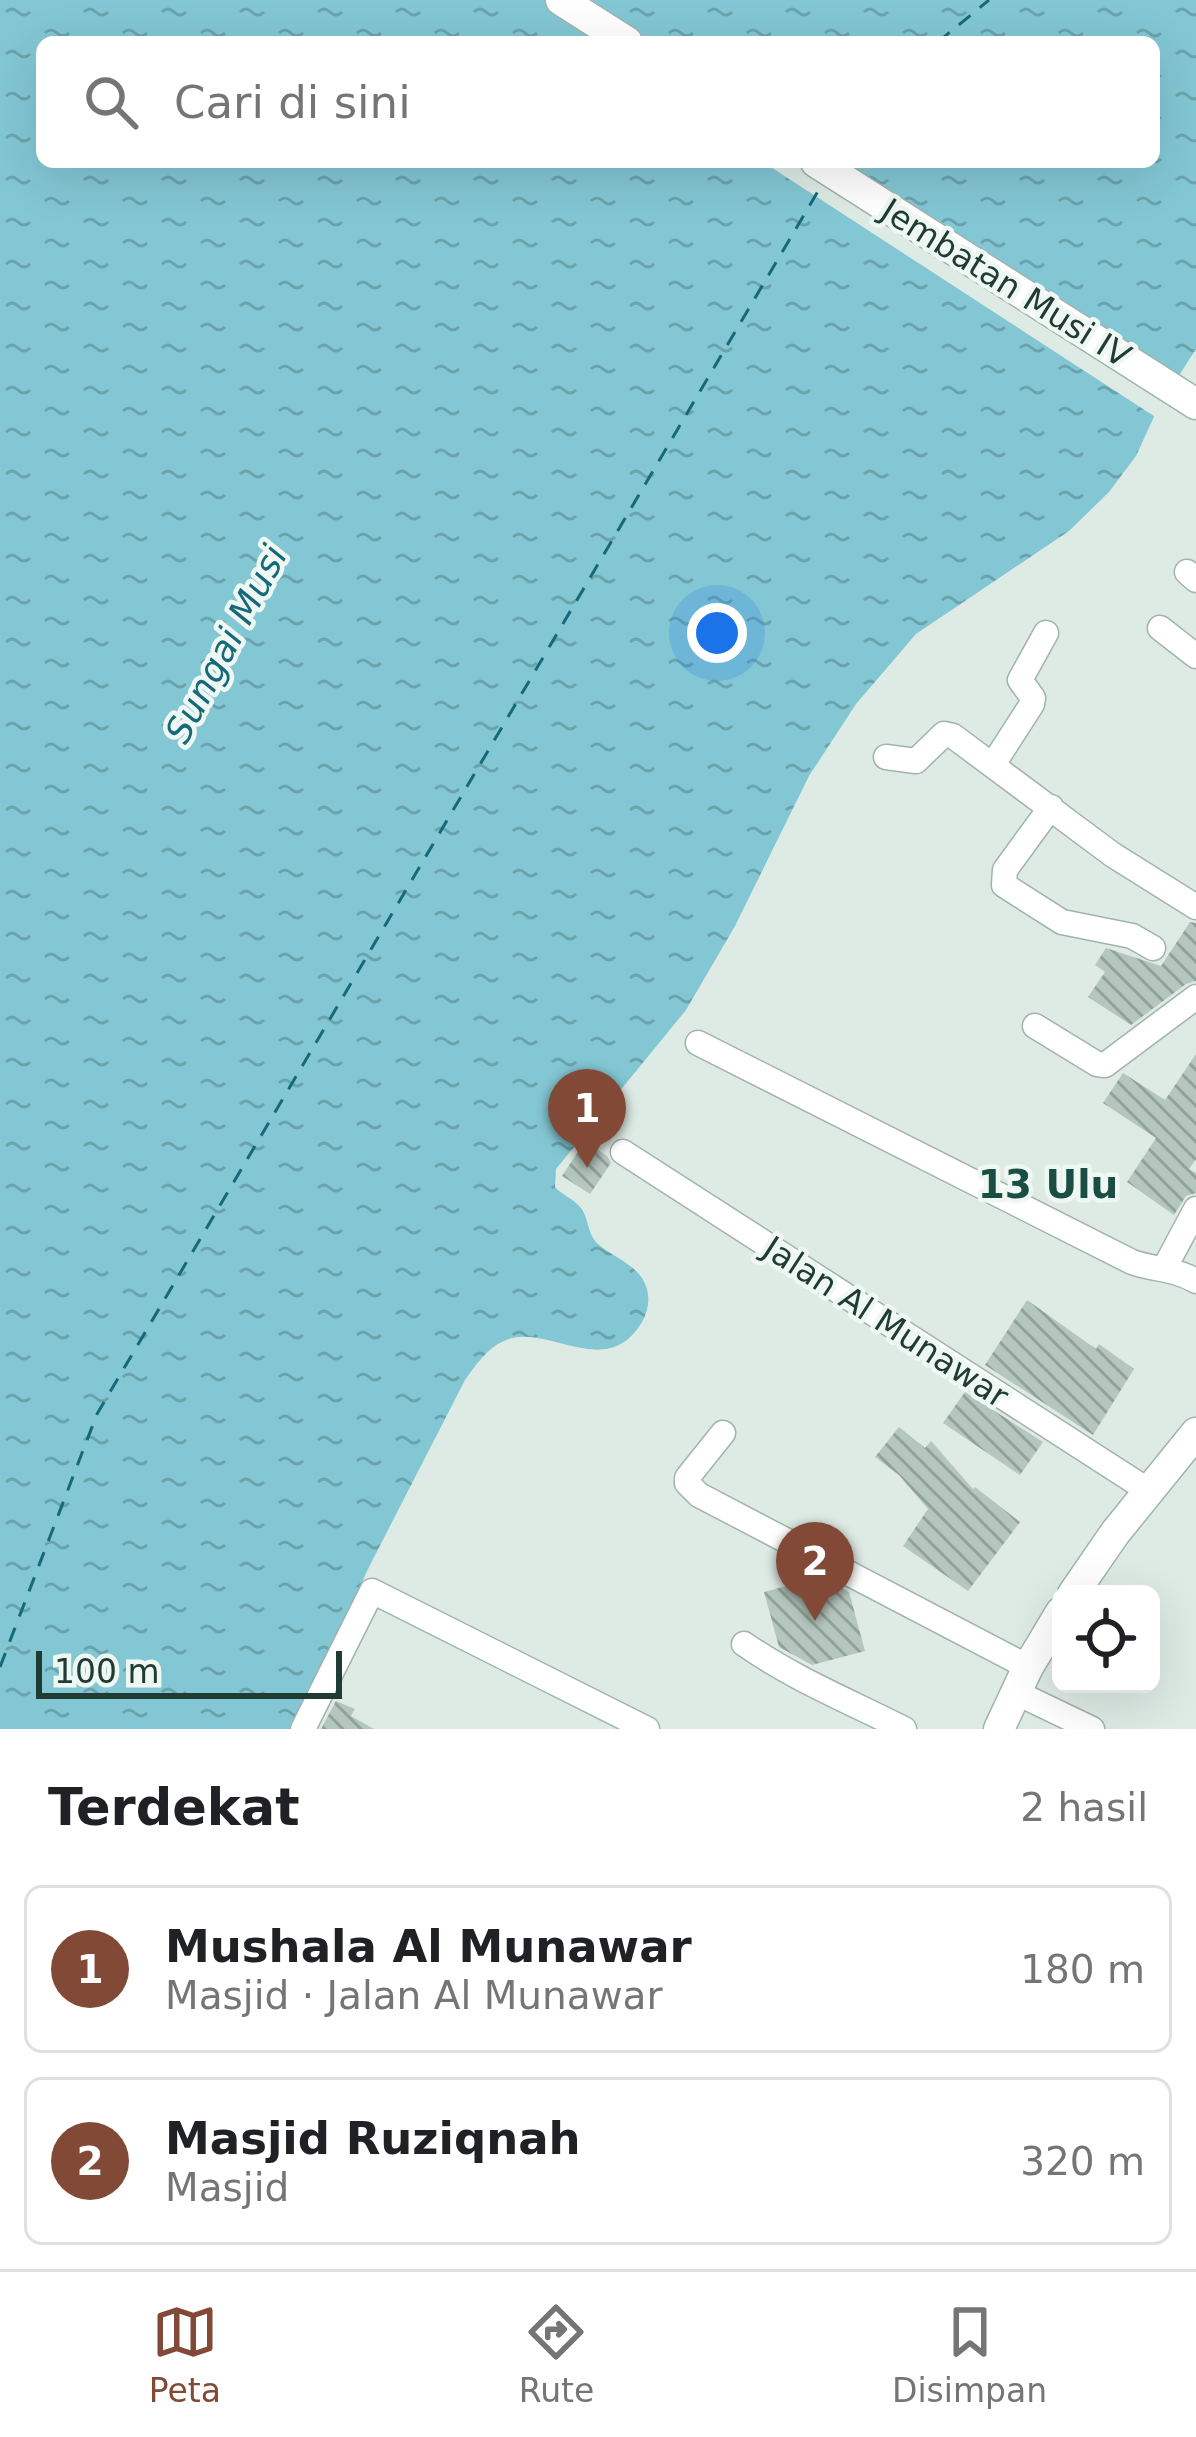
<!DOCTYPE html>
<html lang="id">
<head>
<meta charset="utf-8">
<style>
  body { margin:0; font-family:"DejaVu Sans",sans-serif; background:#f6f6f6; color:#202124 }
  .controls { position:absolute; right:36px; bottom:36px; display:grid; overflow:hidden; border-radius:18px; box-shadow:0 12px 48px #0002 }
  .controls button { width:108px; height:108px; display:grid; place-items:center; padding:0; border:0; border-bottom:3px solid #e0e0e0; background:#fff; color:#202124; font:60px sans-serif }
  .scale { position:absolute; left:36px; bottom:30px; width:306px; box-sizing:border-box; padding-left:12px; border:6px solid #1f3b34; border-top:0; font-size:33px; line-height:42px; white-space:nowrap; color:#1f3b34; -webkit-text-stroke:9px #eff7f3; paint-order:stroke }
  .you { position:absolute; left:717px; top:633px; width:42px; height:42px; margin:-30px; border:9px solid #fff; border-radius:50%; background:#1a73e8; box-shadow:0 0 0 18px #1a73e833 }
  .badge { display:grid; place-items:center; width:78px; height:78px; border-radius:50%; background:#824937; color:#fff; font-size:39px; font-weight:700 }
  .pin { position:absolute; translate:-50% -99px; filter:drop-shadow(0 3px 6px #0008) }
  .pin::after { content:''; position:absolute; top:63px; width:42px; height:36px; background:inherit; clip-path:polygon(0 0,100% 0,50% 100%) }
  .list { margin:0; padding:0; list-style:none }
  h2 { display:flex; justify-content:space-between; align-items:center; height:156px; margin:0; padding:0 48px; font-size:51px }
  h2 small { font-size:39px; font-weight:400; color:#757577 }
  .list li { display:grid; grid-template-columns:78px 1fr auto; gap:36px; align-items:center; box-sizing:border-box; height:168px; margin:0 24px 24px; padding:0 24px; border:3px solid #e0e0e0; border-radius:18px }
  .list b { display:block; font-size:45px; white-space:nowrap }
  .list p { margin:0; font-size:39px; white-space:nowrap; color:#757577 }
  .list em { font-size:39px; font-style:normal; color:#757577 }
  .icon { flex:none; width:66px; height:66px; fill:none; stroke:currentColor; stroke-width:2; stroke-linecap:round; stroke-linejoin:round }
  .map { position:relative; flex:none; width:1196px; height:1729px; overflow:hidden }
  .search { position:absolute; background:#fff; box-shadow:0 12px 48px #0002; left:36px; right:36px; top:36px; height:132px; display:flex; align-items:center; gap:30px; box-sizing:border-box; padding:0 42px; border-radius:18px; color:#757577; font-size:45px }
  .sheet { height:540px; background:#fff }
  nav { display:flex; justify-content:space-around; align-items:center; box-sizing:border-box; height:168px; border-top:3px solid #e0e0e0; background:#fff; font-size:33px; color:#757577 }
  nav a { display:grid; justify-items:center; gap:6px }
  nav .on { color:#824937 }
  .map>svg:first-child { display:block }
  .water { fill:url(#water-ripples); fill-rule:evenodd }
  .pier { fill:#deebe5 }
  .lines { fill:none; stroke-linecap:round; stroke-linejoin:round }
  .ferry { stroke:#16697a; stroke-width:3; stroke-dasharray:15 12; stroke-linecap:butt }
  .building { fill:url(#building-back-hatch) }
  .minor-casing { stroke:#a1b3ac; stroke-width:27 }
  .tertiary-casing { stroke:#a1b3ac; stroke-width:33 }
  .minor { stroke:#fff; stroke-width:24 }
  .tertiary { stroke:#fff; stroke-width:30 }
  .labels { text-anchor:middle; dominant-baseline:central; stroke-width:9; stroke-linejoin:round; paint-order:stroke }
  .street-label { font-size:33px; fill:#1f3b34; stroke:#eff7f3 }
  .water-label { font-size:36px; font-style:italic; fill:#16697a; stroke:#eff7f3 }
  .quarter-label { font-size:39px; font-weight:bold; fill:#1a4e42; stroke:#eff7f3 }
</style>
</head>
<body>
<div class="map">
<svg width="1196" height="1729" viewBox="0 0 1196 1729">
  <defs>
    <pattern id="water-ripples" width="26" height="14" patternUnits="userSpaceOnUse" patternTransform="scale(3)"><rect width="26" height="14" fill="#83c7d4"/><path d="M2 4q2-2 4 0t4 0M15 11q2-2 4 0t4 0" fill="none" stroke="#6ba3ad"/></pattern>
    <pattern id="building-back-hatch" width="6" height="6" patternUnits="userSpaceOnUse" patternTransform="scale(3)"><rect width="6" height="6" fill="#b4c6be"/><path d="M-1 5l2 2M0 0l6 6M5-1l2 2" fill="none" stroke="#92a29b"/></pattern>
  </defs>
  <rect width="100%" height="100%" fill="#deebe5"/>
  <path class="water" d="M 0,0 L 1196,0 L 1196,349 L 1158,408 L 1136,456 L 1109,492 L 1069,531 L 916,634 L 856,704 L 809,776 L 735,926 L 686,1010 L 556,1169 L 555,1187 C 563,1196 577,1200 583,1211 C 589,1222 588,1235 598,1244 C 612,1256 632,1263 642,1278 C 651,1292 650,1308 642,1322 C 606,1383 546,1321 504,1341 C 487,1348 475,1366 465,1380 L 369,1567 L 293,1729 L 0,1729 ZM 42,42 L 1154,42 L 1154,162 L 42,162 Z"/>
  <path class="pier" d="M 763,162 L 843,162 L 1181,382 L 1160,420 Z"/>
  <g class="lines">
    <path class="ferry" d="M 938,42 L 989,0
      M 0,1667 L 97,1414 L 824,181"/>
  </g>
  <path class="building" d="M 1190,922 L 1196,923 L 1196,981 L 1186,984 L 1131,1025 L 1088,997 L 1105,972 L 1095,965 L 1106,948 L 1161,966 Z
    M 1196,1054 L 1196,1159 L 1189,1169 L 1196,1173 L 1196,1193 L 1186,1196 L 1174,1215 L 1127,1182 L 1156,1138 L 1103,1103 L 1123,1073 L 1165,1100 Z
    M 585,1141 L 607,1156 L 611,1163 L 590,1194 L 562,1176 Z
    M 1027,1300 L 1096,1349 L 1099,1344 L 1134,1369 L 1093,1435 L 985,1365 Z
    M 965,1392 L 1043,1442 L 1020,1475 L 943,1423 Z
    M 899,1427 L 925,1448 L 931,1441 L 973,1489 L 975,1487 L 1020,1522 L 968,1591 L 903,1546 L 928,1509 L 899,1475 L 875,1457 Z
    M 820,1577 L 849,1592 L 865,1651 L 812,1665 L 779,1647 L 764,1592 Z
    M 336,1701 L 355,1709 L 351,1716 L 374,1729 L 321,1729 Z"/>
  <g class="lines">
    <defs>
      <path id="minor" d="M 1187,572 L 1196,580
        M 1160,628 L 1196,656
        M 886,757 L 916,761 L 944,734 L 953,736 L 1113,855 L 1196,907
        M 994,763 L 1032,704 L 1033,698 L 1020,680 L 1046,633
        M 1051,807 L 1005,870 L 1004,885 L 1062,922 L 1132,936 L 1153,948
        M 1035,1026 L 1097,1064 L 1105,1065 L 1196,997
        M 698,1043 L 1132,1262 C 1154,1270 1174,1268 1196,1281
        M 623,1152 L 1149,1491
        M 1165,1267 L 1196,1209
        M 723,1433 L 687,1478 L 687,1483 L 699,1495 L 1028,1667
        M 744,1644 C 796,1680 849,1701 904,1729
        M 1017,1693 L 1092,1729
        M 303,1729 L 372,1591 L 647,1729"/>
      <path id="tertiary" d="M 561,0 L 627,42
        M 816,162 L 1196,404
        M 1073,1594 L 1115,1533 L 1196,1433
        M 999,1729 L 1028,1667 L 1061,1612"/>
    </defs>
    <use href="#minor" class="minor-casing"/>
    <use href="#tertiary" class="tertiary-casing"/>
    <use href="#minor" class="minor"/>
    <use href="#tertiary" class="tertiary"/>
  </g>
  <g class="labels">
    <g class="street-label">
      <text transform="translate(1006 283) rotate(32)">Jembatan Musi IV</text>
      <text transform="translate(886 1322) rotate(33)">Jalan Al Munawar</text>
    </g>
    <g class="water-label">
      <text transform="translate(226 644) rotate(-62)">Sungai Musi</text>
    </g>
    <g class="quarter-label">
      <text x="1048" y="1184">13 Ulu</text>
    </g>
  </g>
</svg>
<div class="controls">
<button><svg class="icon" aria-label="locate" viewBox="0 0 24 24"><circle cx="12" cy="12" r="6"/><path d="M12 2v4M12 18v4M2 12h4M18 12h4"/></svg></button>
</div>
<div class="scale">100 m</div>
<div class="you"></div>
<div class="pin badge" style="left:587px;top:1168px">1</div>
<div class="pin badge" style="left:815px;top:1621px">2</div>
<div class="search"><svg class="icon" aria-label="search" viewBox="0 0 24 24"><circle cx="10" cy="10" r="6"/><path d="M15 15l6 6"/></svg>Cari di sini</div>
</div>
<section class="sheet">
<h2>Terdekat<small>2 hasil</small></h2>
<ul class="list">
<li><span class="badge">1</span><div><b>Mushala Al Munawar</b><p>Masjid · Jalan Al Munawar</p></div><em>180 m</em></li>
<li><span class="badge">2</span><div><b>Masjid Ruziqnah</b><p>Masjid</p></div><em>320 m</em></li>
</ul>
</section>
<nav>
<a class="on"><svg class="icon" aria-label="map" viewBox="0 0 24 24"><path d="M3 6l6-2 6 2 6-2v14l-6 2-6-2-6 2zM9 4v14M15 6v14"/></svg>Peta</a>
<a><svg class="icon" aria-label="directions" viewBox="0 0 24 24"><path d="M12 3l9 9-9 9-9-9zM9 14v-3h6M13 9l2 2-2 2"/></svg>Rute</a>
<a><svg class="icon" aria-label="saved" viewBox="0 0 24 24"><path d="M7 4h10v16l-5-4-5 4z"/></svg>Disimpan</a>
</nav>
</body>
</html>
